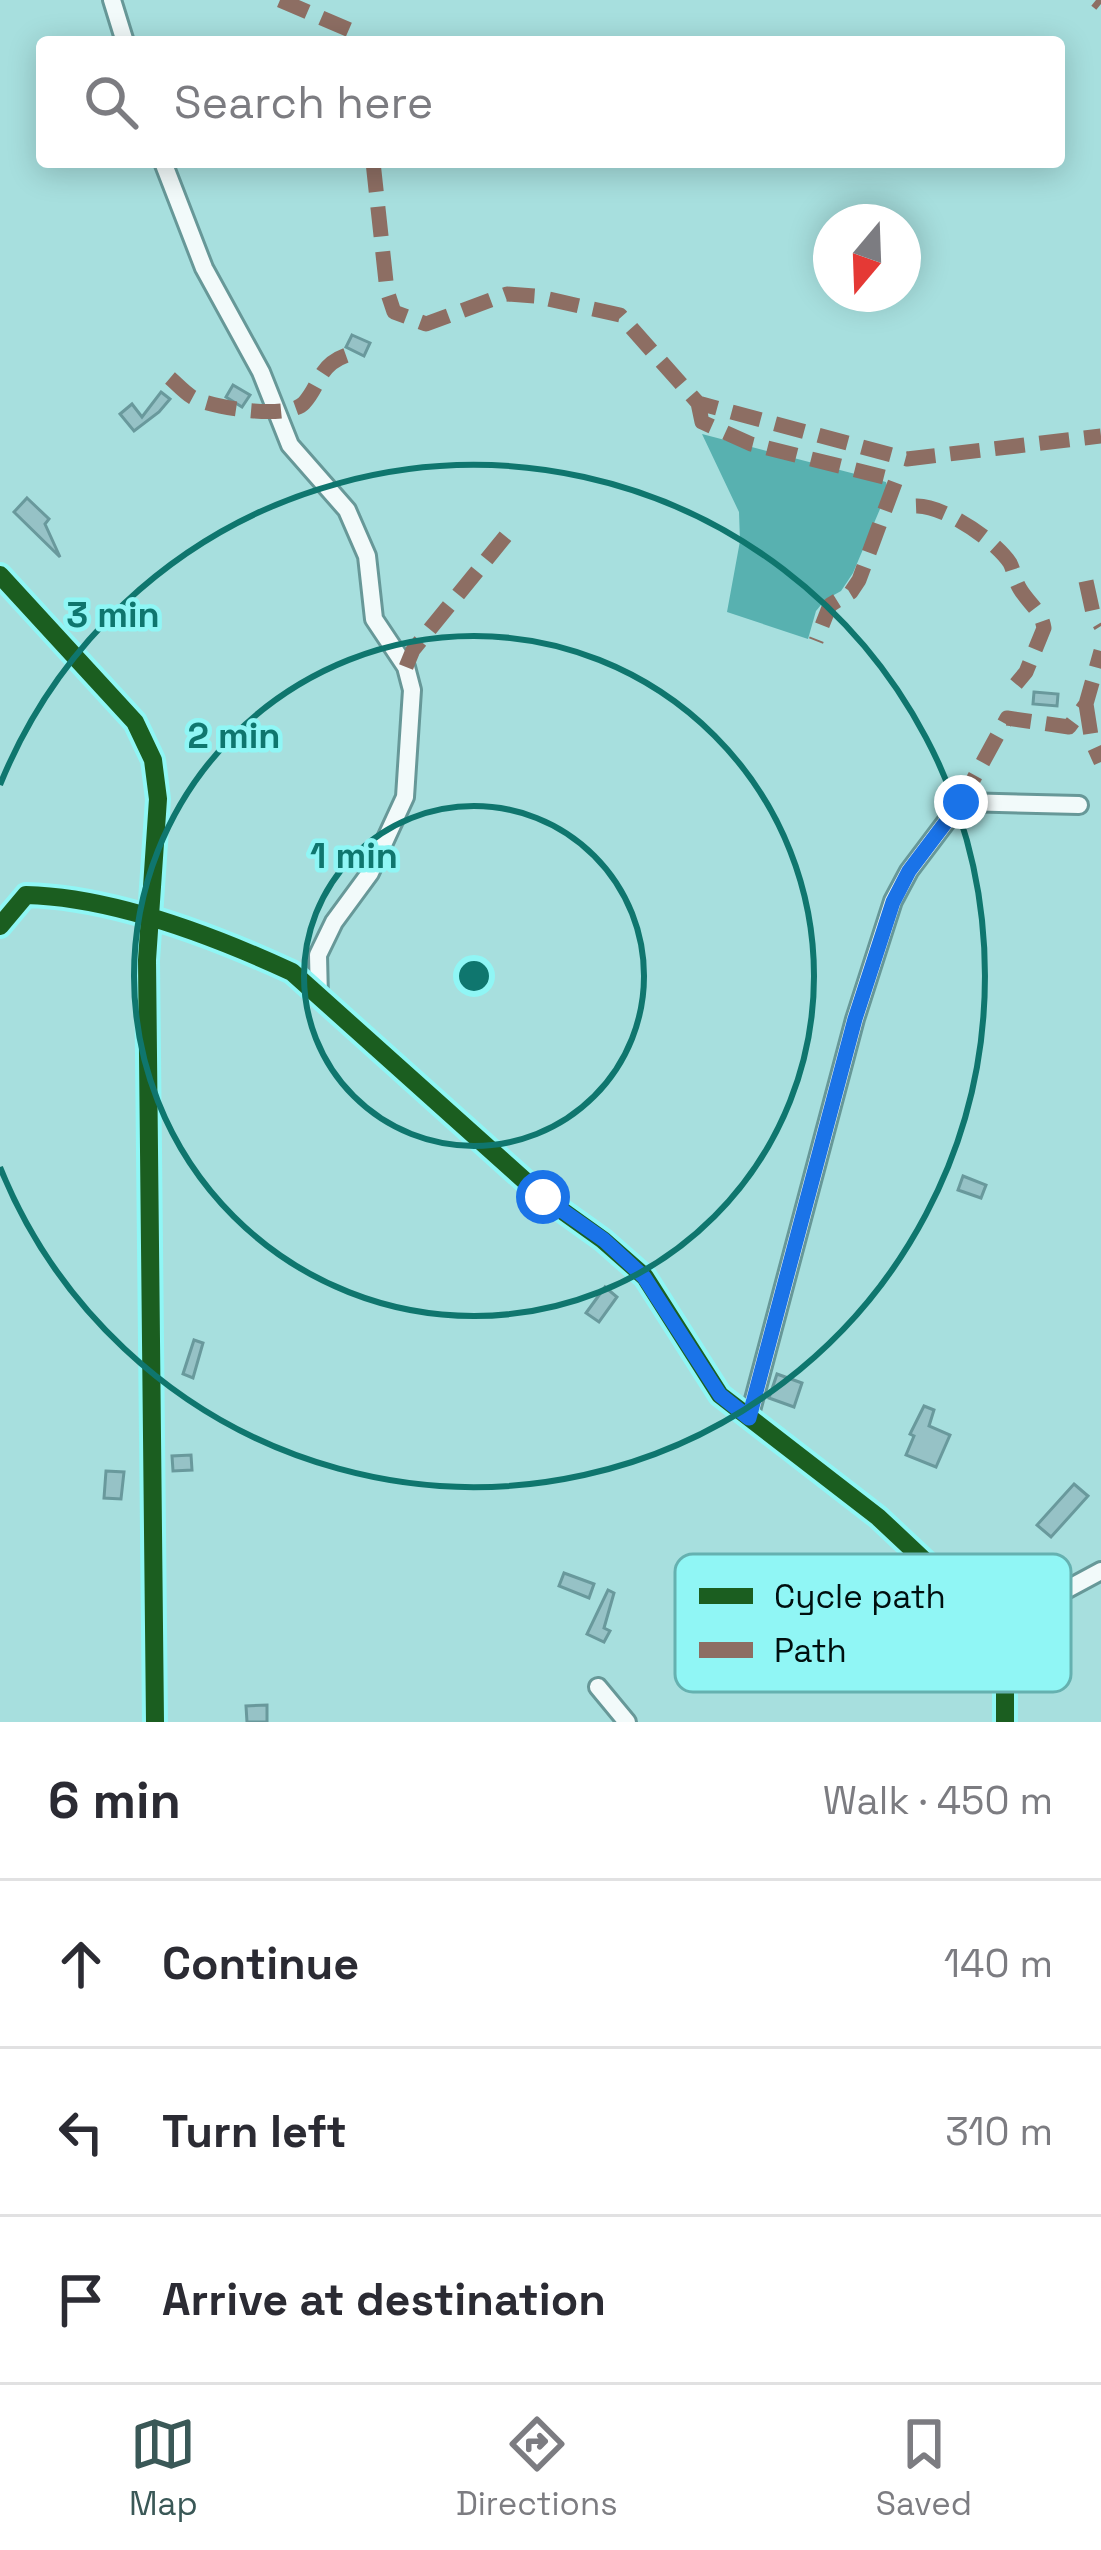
<!DOCTYPE html>
<html lang="en">
<head>
<meta charset="utf-8">
<style>
  body { margin:0; font-family:"Space Grotesk",sans-serif; background:#f2f2f3; color:#2b2b33 }
  .compass { position:absolute; left:813px; top:204px; width:108px; height:108px; border-radius:50%; background:#fff; box-shadow:0 6px 30px #0003; rotate:199deg }
  .stop { position:absolute; width:36px; height:36px; margin:-27px; border:9px solid #1a73e8; border-radius:50%; background:#fff }
  .stop.end { background:#1a73e8; border-color:#fff; box-shadow:0 3px 12px #0008 }
  .list { margin:0; padding:0; list-style:none }
  h2 { display:flex; justify-content:space-between; align-items:center; height:156px; margin:0; padding:0 48px; font-size:51px }
  h2 small { font-size:39px; font-weight:400; color:#7c7c81 }
  .list li { display:grid; grid-template-columns:78px 1fr auto; gap:36px; align-items:center; box-sizing:border-box; height:168px; padding:0 48px; border-top:3px solid #e1e1e2 }
  .list b { display:block; font-size:45px; white-space:nowrap }
  .list em { font-size:39px; font-style:normal; color:#7c7c81 }
  .icon { flex:none; width:66px; height:66px; fill:none; stroke:currentColor; stroke-width:2; stroke-linecap:round; stroke-linejoin:round }
  .map { position:relative; flex:none; width:1101px; height:1722px; overflow:hidden }
  .search { position:absolute; background:#fff; box-shadow:0 6px 30px #0003; left:36px; right:36px; top:36px; height:132px; display:flex; align-items:center; gap:30px; box-sizing:border-box; padding:0 42px; border-radius:12px; color:#7c7c81; font-size:45px }
  .sheet { height:660px; background:#fff }
  nav { display:flex; justify-content:space-around; align-items:center; box-sizing:border-box; height:168px; border-top:3px solid #e1e1e2; background:#fff; font-size:33px; color:#7c7c81 }
  nav a { display:grid; justify-items:center; gap:6px }
  nav .on { color:#3a5857 }
  .map>svg:first-child { display:block }
  .water { fill:#58b1b0 }
  .building { fill:#96c2c6; stroke:#69999c; stroke-width:3 }
  .lines { fill:none; stroke-linecap:round; stroke-linejoin:round }
  .minor-casing { stroke:#679898; stroke-width:22 }
  .minor { stroke:#f2fafa; stroke-width:16 }
  .quiet { stroke:#8d6e63; stroke-width:15; stroke-dasharray:30 15; stroke-linecap:butt }
  .cycleway-casing { stroke:#90f6f5; stroke-width:26 }
  .cycleway { stroke:#1b5e20; stroke-width:18 }
  .route { stroke:#1a73e8; stroke-width:15 }
  .ring { fill:none; stroke:#0f766e; stroke-width:6 }
  .key { fill:#90f6f5; stroke:#65b1b0; stroke-width:3 }
  .key-label { font-size:33px; fill:#000f0f }
  .centre { fill:#0f766e; stroke:#90f6f5; stroke-width:6 }
  .ring-label { font-size:36px; text-anchor:middle; font-weight:bold; fill:#0f766e; stroke:#90f6f5; stroke-width:9; stroke-linejoin:round; paint-order:stroke }
</style>
</head>
<body>
<div class="map">
<svg width="1101" height="1722" viewBox="0 0 1101 1722">
  <rect width="100%" height="100%" fill="#a7dfde"/>
  <path class="water" d="M 702,434 L 886,482 L 888,490 L 853,573 L 841,591 L 825,600 L 816,611 L 808,639 L 727,612 L 740,541 L 739,512 Z"/>
  <path class="building" d="M 352,335 L 370,343 L 364,356 L 346,347 Z
    M 233,385 L 250,395 L 242,407 L 226,397 Z
    M 161,392 L 170,399 L 159,412 L 134,431 L 120,414 L 132,404 L 142,417 Z
    M 27,498 L 49,519 L 45,524 L 60,557 L 14,512 Z
    M 1034,692 L 1058,694 L 1057,706 L 1033,704 Z
    M 963,1176 L 986,1185 L 981,1198 L 958,1190 Z
    M 605,1287 L 617,1297 L 599,1322 L 586,1313 Z
    M 194,1340 L 203,1343 L 193,1378 L 183,1374 Z
    M 777,1374 L 802,1383 L 794,1407 L 769,1398 Z
    M 924,1406 L 934,1410 L 929,1426 L 950,1435 L 936,1467 L 906,1455 L 914,1436 L 910,1434 Z
    M 191,1455 L 192,1470 L 173,1471 L 172,1456 Z
    M 106,1471 L 124,1472 L 121,1499 L 104,1498 Z
    M 1074,1484 L 1088,1496 L 1051,1537 L 1037,1525 Z
    M 564,1573 L 594,1584 L 589,1598 L 559,1586 Z
    M 608,1590 L 614,1593 L 604,1628 L 610,1631 L 604,1642 L 587,1634 Z
    M 267,1705 L 267,1722 L 247,1722 L 246,1706 Z"/>
  <g class="lines">
    <defs>
      <path id="minor" d="M 112,0 L 125,42
        M 163,162 L 204,268 L 261,372 L 290,445 L 347,510 L 367,556 L 374,619 L 406,667 L 412,690 L 405,797 L 370,873 L 334,922 L 318,955 L 319,998
        M 0,575 L 135,722 L 153,760 L 158,799 L 147,960 L 155,1722
        M 0,926 L 26,895 C 112,897 214,936 292,972 L 543,1197 L 603,1240 L 645,1277 L 720,1395 L 878,1517 L 927,1563 L 982,1635 L 999,1665 L 1005,1692 L 1005,1722
        M 749,1418 L 855,1019 L 893,901 L 909,871 L 961,802 L 1079,805
        M 982,1635 L 1101,1571
        M 598,1687 L 627,1722"/>
    </defs>
    <use href="#minor" class="minor-casing"/>
    <use href="#minor" class="minor"/>
    <path class="quiet" d="M 280,0 L 359,34 L 360,42
      M 1096,0 L 1101,4
      M 373,162 L 387,291 L 394,312 L 426,324 L 507,294 L 535,296 L 620,315 L 698,403 L 907,459 L 1101,436
      M 170,378 C 177,384 184,392 192,397 C 211,408 288,420 304,403 C 321,384 318,365 347,355
      M 698,403 L 702,422 L 751,444 L 896,480 L 859,580 L 851,592 L 830,605 L 816,641
      M 916,506 C 943,505 995,540 1010,563 C 1014,571 1015,581 1020,589 C 1029,604 1041,610 1044,628 L 1026,672 L 1016,684
      M 1086,581 L 1093,613 L 1101,626
      M 406,667 L 413,650 L 513,527
      M 1086,704 L 1092,742 L 1101,762
      M 961,802 L 1007,718 L 1069,727 L 1086,704 L 1101,651"/>
    <defs>
      <path id="cycleway" d="M 0,575 L 135,722 L 153,760 L 158,799 L 147,960 L 155,1722
        M 0,926 L 26,895 C 112,897 214,936 292,972 L 543,1197 L 603,1240 L 645,1277 L 720,1395 L 878,1517 L 927,1563 L 982,1635 L 999,1665 L 1005,1692 L 1005,1722"/>
    </defs>
    <use href="#cycleway" class="cycleway-casing"/>
    <use href="#cycleway" class="cycleway"/>
  </g>
  <g class="lines">
    <path class="route" d="M 543,1197 L 604,1240 L 644,1277 L 720,1395 L 749,1418 L 855,1019 L 893,902 L 909,871 L 961,802"/>
  </g>
  <g class="ring">
    <circle cx="474" cy="976" r="170"/>
    <circle cx="474" cy="976" r="340"/>
    <path d="M0 785A511 511 0 1 1 0 1167"/>
  </g>
  <rect x="675" y="1554" width="396" height="138" rx="18" class="key"/>
  <rect x="699" y="1588" width="54" height="16" fill="#1b5e20"/>
  <rect x="699" y="1642" width="54" height="16" fill="#8d6e63"/>
  <g class="key-label">
    <text x="774" y="1608">Cycle path</text>
    <text x="774" y="1662">Path</text>
  </g>
  <circle cx="474" cy="976" r="18" class="centre"/>
  <g class="ring-label">
    <text x="113" y="627">3 min</text>
    <text x="234" y="748">2 min</text>
    <text x="354" y="868">1 min</text>
  </g>
</svg>
<svg class="compass" viewBox="-18 -18 36 36"><path d="M0-13l5 13h-10z" fill="#e53935"/><path d="M0 13l5-13h-10z" fill="#7c7c81"/></svg>
<div class="stop" style="left:543px;top:1197px"></div>
<div class="stop end" style="left:961px;top:802px"></div>
<div class="search"><svg class="icon" aria-label="search" viewBox="0 0 24 24"><circle cx="10" cy="10" r="6"/><path d="M15 15l6 6"/></svg>Search here</div>
</div>
<section class="sheet">
<h2>6 min<small>Walk · 450 m</small></h2>
<ul class="list">
<li><svg class="icon" aria-label="ahead" viewBox="0 0 24 24"><path d="M12 20V5M6 11l6-6 6 6"/></svg><div><b>Continue</b></div><em>140 m</em></li>
<li><svg class="icon" aria-label="left" viewBox="0 0 24 24"><path d="M17 20v-9H6M10 6l-5 5 5 5"/></svg><div><b>Turn left</b></div><em>310 m</em></li>
<li><svg class="icon" aria-label="arrive" viewBox="0 0 24 24"><path d="M6 21V4h12l-3 4 3 4H6"/></svg><div><b>Arrive at destination</b></div></li>
</ul>
</section>
<nav>
<a class="on"><svg class="icon" aria-label="map" viewBox="0 0 24 24"><path d="M3 6l6-2 6 2 6-2v14l-6 2-6-2-6 2zM9 4v14M15 6v14"/></svg>Map</a>
<a><svg class="icon" aria-label="directions" viewBox="0 0 24 24"><path d="M12 3l9 9-9 9-9-9zM9 14v-3h6M13 9l2 2-2 2"/></svg>Directions</a>
<a><svg class="icon" aria-label="saved" viewBox="0 0 24 24"><path d="M7 4h10v16l-5-4-5 4z"/></svg>Saved</a>
</nav>
</body>
</html>
